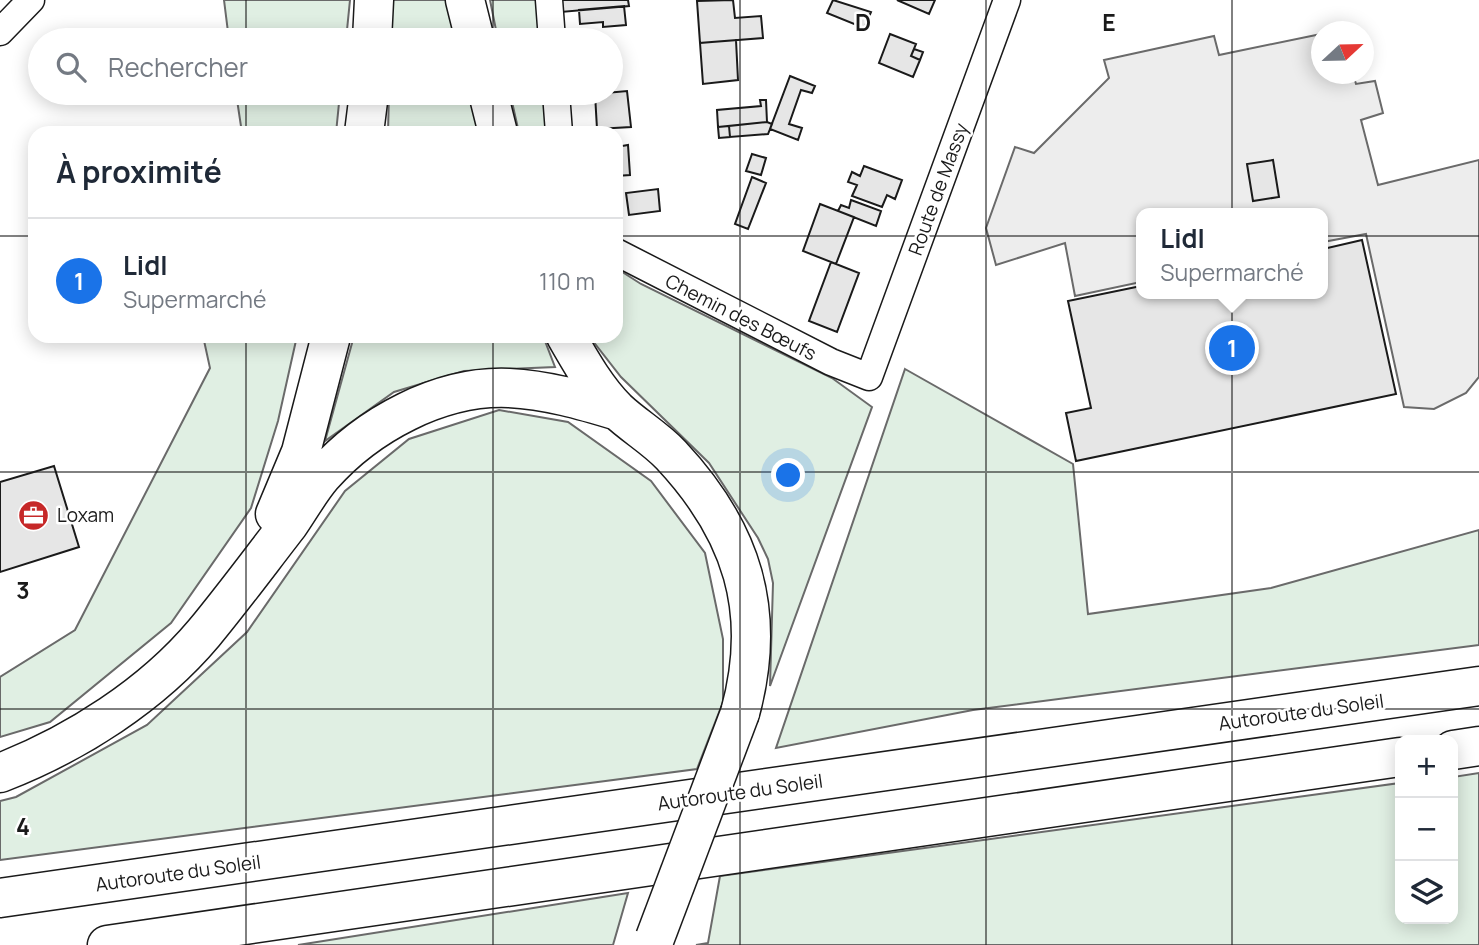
<!DOCTYPE html>
<html lang="fr">
<head>
<meta charset="utf-8">
<style>
  body { margin:0; font-family:Manrope,sans-serif; background:#f6f6f7; color:#1f2937 }
  .controls { position:absolute; right:21px; bottom:21px; display:grid; overflow:hidden; border-radius:14px; box-shadow:0 4px 18px #0003 }
  .controls button { width:63px; height:63px; display:grid; place-items:center; padding:0; border:0; border-bottom:2px solid #e0e1e3; background:#fff; color:#1f2937; font:35px sans-serif }
  .compass { position:absolute; left:1311px; top:21px; width:63px; height:63px; border-radius:50%; background:#fff; box-shadow:0 4px 18px #0003; rotate:68deg }
  .you { position:absolute; left:789px; top:476px; width:24px; height:24px; margin:-18px; border:5px solid #fff; border-radius:50%; background:#1a73e8; box-shadow:0 0 0 10px #1a73e833 }
  .badge { display:grid; place-items:center; width:46px; height:46px; border-radius:50%; background:#1a73e8; color:#fff; font-size:23px; font-weight:700 }
  .pin { position:absolute; translate:-50% -50%; border:4px solid #fff; box-shadow:0 2px 7px #0006 }
  .popup { position:absolute; left:1136px; top:208px; width:192px; height:91px; box-sizing:border-box; display:grid; place-content:center; border-radius:14px; background:#fff; filter:drop-shadow(0 2px 5px #0005); font-size:23px; white-space:nowrap; color:#747a83 }
  .popup b { font-size:26px; color:#1f2937 }
  .popup::after { content:''; position:absolute; left:50%; top:100%; margin-left:-14px; border:14px solid transparent; border-top-color:#fff }
  .list { margin:0; padding:0; list-style:none }
  h2 { display:flex; justify-content:space-between; align-items:center; height:91px; margin:0; padding:0 28px; font-size:30px }
  h2 small { font-size:23px; font-weight:400; color:#747a83 }
  .list li { display:grid; grid-template-columns:46px 1fr auto; gap:21px; align-items:center; box-sizing:border-box; height:126px; padding:0 28px; border-top:2px solid #e0e1e3 }
  .list b { display:block; font-size:26px; white-space:nowrap }
  .list p { margin:0; font-size:23px; white-space:nowrap; color:#747a83 }
  .list em { font-size:23px; font-style:normal; color:#747a83 }
  .icon { flex:none; width:38px; height:38px; fill:none; stroke:currentColor; stroke-width:2; stroke-linecap:round; stroke-linejoin:round }
  .map { position:relative; flex:none; width:1479px; height:945px; overflow:hidden }
  .search { position:absolute; background:#fff; box-shadow:0 4px 18px #0003; left:28px; top:28px; width:595px; height:77px; display:flex; align-items:center; gap:18px; box-sizing:border-box; padding:0 24px; border-radius:38px; color:#747a83; font-size:26px }
  .panel { position:absolute; background:#fff; box-shadow:0 4px 18px #0003; left:28px; top:126px; width:595px; height:217px; border-radius:21px }
  .map>svg:first-child { display:block }
  .green { fill:#e0efe3; stroke:#6a6a6a; stroke-width:2 }
  .parking { fill:#ededed; stroke:#6a6a6a; stroke-width:2 }
  .building { fill:#e6e6e6; stroke:#1a1a1a; stroke-width:2 }
  .lines { fill:none; stroke-linecap:round; stroke-linejoin:round }
  .street-casing { stroke:#1a1a1a; stroke-width:29 }
  .highway-casing { stroke:#1a1a1a; stroke-width:41 }
  .street { stroke:#fff; stroke-width:26 }
  .highway { stroke:#fff; stroke-width:38 }
  .highway-bridge-casing { stroke:#1a1a1a; stroke-width:41; stroke-linecap:butt }
  .highway-bridge { stroke:#fff; stroke-width:38 }
  .grid { fill:none; stroke:#1a1a1a; stroke-width:2; stroke-opacity:0.55 }
  .labels { text-anchor:middle; dominant-baseline:central; stroke-width:5; stroke-linejoin:round; paint-order:stroke }
  .street-label { font-size:19px; fill:#1a1a1a; stroke:#fff }
  .poi-label { font-size:19px; fill:#1a1a1a; stroke:#fff; text-anchor:start }
  .grid-label { font-size:23px; text-anchor:middle; font-weight:bold; fill:#1a1a1a; stroke:#fff; stroke-width:5; stroke-linejoin:round; paint-order:stroke }
</style>
</head>
<body>
<div class="map">
<svg width="1479" height="945" viewBox="0 0 1479 945">
  <rect width="100%" height="100%" fill="#fff"/>
  <path class="green" d="M 224,0 L 350,0 L 346,40 L 229,40 Z
    M 392,0 L 453,0 L 463,40 L 391,40 Z
    M 490,0 L 536,0 L 540,40 L 498,40 Z
    M 236,93 L 340,93 L 336,133 L 242,133 Z
    M 389,93 L 477,93 L 488,133 L 388,133 Z
    M 510,93 L 545,93 L 549,133 L 519,133 Z
    M 616,268 L 641,284 L 832,378 L 872,407 L 770,686 L 773,583 L 768,559 L 758,538 L 709,463 L 621,377 L 589,336 L 616,336 Z
    M 203,336 L 297,336 L 278,421 L 251,508 L 171,623 L 50,722 L 0,737 L 0,677 L 75,630 L 210,368 Z
    M 354,336 L 543,336 L 555,367 L 464,371 L 394,392 L 325,441 Z
    M 905,369 L 1073,464 L 1088,614 L 1271,588 L 1479,530 L 1479,645 L 973,710 L 776,748 Z
    M 499,410 L 568,422 L 651,481 L 705,553 L 723,639 L 723,702 L 697,769 L 0,860 L 0,801 L 16,797 L 147,725 L 247,632 L 345,491 L 409,439 Z
    M 1479,773 L 1479,945 L 696,945 L 708,943 L 720,876 L 1400,783 L 1400,919 L 1453,919 L 1453,777 Z
    M 628,893 L 613,945 L 298,945 Z"/>
  <path class="parking" d="M 1321,34 L 1322,74 L 1353,74 L 1356,84 L 1375,81 L 1383,113 L 1361,120 L 1378,185 L 1479,160 L 1479,377 L 1466,393 L 1434,409 L 1404,407 L 1366,234 L 1323,242 L 1323,213 L 1141,213 L 1141,282 L 1075,296 L 1065,243 L 996,265 L 986,228 L 1015,147 L 1034,153 L 1109,78 L 1104,60 L 1214,36 L 1219,55 Z"/>
  <path class="building" d="M 561,0 L 628,0 L 629,6 L 561,12 Z
    M 733,0 L 735,18 L 761,16 L 763,38 L 700,43 L 697,1 Z
    M 833,0 L 871,12 L 864,28 L 827,13 Z
    M 897,0 L 935,0 L 929,14 Z
    M 624,6 L 626,25 L 603,27 L 603,22 L 580,24 L 579,10 Z
    M 890,34 L 916,44 L 911,56 L 920,60 L 913,77 L 879,63 Z
    M 736,40 L 738,80 L 703,84 L 700,43 Z
    M 914,49 L 923,52 L 920,60 L 911,56 Z
    M 618,54 L 618,65 L 611,65 L 611,55 Z
    M 790,76 L 815,86 L 812,93 L 801,90 L 789,124 L 802,128 L 798,140 L 770,129 Z
    M 627,91 L 631,127 L 597,129 L 595,94 Z
    M 760,100 L 766,100 L 767,122 L 718,127 L 717,110 L 761,106 Z
    M 767,122 L 772,124 L 768,134 L 730,137 L 729,126 Z
    M 729,126 L 730,137 L 719,138 L 718,127 Z
    M 628,145 L 630,175 L 616,176 L 616,147 Z
    M 752,154 L 766,158 L 761,175 L 746,171 Z
    M 1273,160 L 1279,197 L 1253,201 L 1247,164 Z
    M 864,166 L 902,180 L 895,199 L 887,195 L 882,207 L 852,196 L 857,185 L 848,182 L 852,172 L 860,176 Z
    M 752,177 L 766,183 L 748,229 L 735,224 Z
    M 658,189 L 660,211 L 629,215 L 626,193 Z
    M 851,200 L 881,211 L 876,226 L 838,211 L 841,205 L 849,208 Z
    M 820,204 L 854,217 L 836,264 L 803,251 Z
    M 1362,240 L 1396,394 L 1076,461 L 1066,413 L 1091,408 L 1068,301 L 1141,286 L 1141,294 L 1323,294 L 1323,249 Z
    M 831,262 L 859,273 L 837,332 L 809,321 Z
    M 54,466 L 79,547 L 0,572 L 0,482 Z"/>
  <g class="lines">
    <defs>
      <path id="street" d="M 549,0 L 552,40
        M 0,32 L 31,0
        M 556,93 L 559,133
        M 616,252 L 831,362 L 869,377 L 1007,0"/>
      <path id="highway" d="M 465,0 L 475,40
        M 372,40 L 374,0
        M 488,93 L 498,133
        M 364,133 L 369,93
        M 566,336 C 581,362 596,389 617,410 C 634,426 655,438 671,455 C 742,531 768,611 740,713
        M 275,514 L 301,452 L 331,336
        M 1453,750 L 1479,746
        M 0,773 C 75,744 152,695 204,633 C 233,598 261,560 289,524 C 300,508 310,490 322,476 C 367,425 440,385 509,388 C 547,390 582,400 618,411
        M 0,898 L 1479,686
        M 107,945 L 1400,757"/>
    </defs>
    <use href="#street" class="street-casing"/>
    <use href="#highway" class="highway-casing"/>
    <use href="#street" class="street"/>
    <use href="#highway" class="highway"/>
    <defs>
      <path id="highway-bridge" d="M 655,938 L 740,713"/>
    </defs>
    <use href="#highway-bridge" class="highway-bridge-casing"/>
    <use href="#highway-bridge" class="highway-bridge"/>
  </g>
  <path class="grid" d="M 246,0 L 246,40M 493,0 L 493,40M 740,0 L 740,945M 986,0 L 986,945M 1232,0 L 1232,945M 246,93 L 246,133M 493,93 L 493,133M 0,236 L 35,236M 616,236 L 1479,236M 246,336 L 246,945M 493,336 L 493,945M 0,472 L 1479,472M 0,709 L 1479,709"/>
  <defs>
    <symbol id="office-disc" viewBox="-11 -11 22 22"><circle r="9.5" fill="#c62828" stroke="#fff"/><path d="M-6-3h4V-5.5h4V-3h4V5H-6ZM-1-4.5V-3h2v-1.5ZM-6 0V1H6V0Z" fill="#fff"/></symbol>
  </defs>
  <g fill-rule="evenodd">
    <use href="#office-disc" x="16" y="498" width="35" height="35"/>
  </g>
  <g class="labels">
    <g class="street-label">
      <text transform="translate(938 189) rotate(-70)">Route de Massy</text>
      <text transform="translate(741 317) rotate(27)">Chemin des Bœufs</text>
      <text transform="translate(1301 712) rotate(-8)">Autoroute du Soleil</text>
      <text transform="translate(740 792) rotate(-8)">Autoroute du Soleil</text>
      <text transform="translate(178 873) rotate(-8)">Autoroute du Soleil</text>
    </g>
    <g class="poi-label">
      <text x="57" y="515">Loxam</text>
    </g>
  </g>
  <g class="grid-label">
    <text x="863" y="31">D</text>
    <text x="1109" y="31">E</text>
    <text x="23" y="599">3</text>
    <text x="23" y="835">4</text>
  </g>
</svg>
<div class="controls">
<button>+</button>
<button>−</button>
<button><svg class="icon" aria-label="layers" viewBox="0 0 24 24"><path d="M12 4l9 5-9 5-9-5zM3 14l9 5 9-5"/></svg></button>
</div>
<svg class="compass" viewBox="-18 -18 36 36"><path d="M0-13l5 13h-10z" fill="#e53935"/><path d="M0 13l5-13h-10z" fill="#747a83"/></svg>
<div class="you"></div>
<div class="pin badge" style="left:1232px;top:348px">1</div>
<div class="popup"><b>Lidl</b>Supermarché</div>
<div class="search"><svg class="icon" aria-label="search" viewBox="0 0 24 24"><circle cx="10" cy="10" r="6"/><path d="M15 15l6 6"/></svg>Rechercher</div>
<section class="panel">
<h2>À proximité<small></small></h2>
<ul class="list">
<li><span class="badge">1</span><div><b>Lidl</b><p>Supermarché</p></div><em>110 m</em></li>
</ul>
</section>
</div>
</body>
</html>
